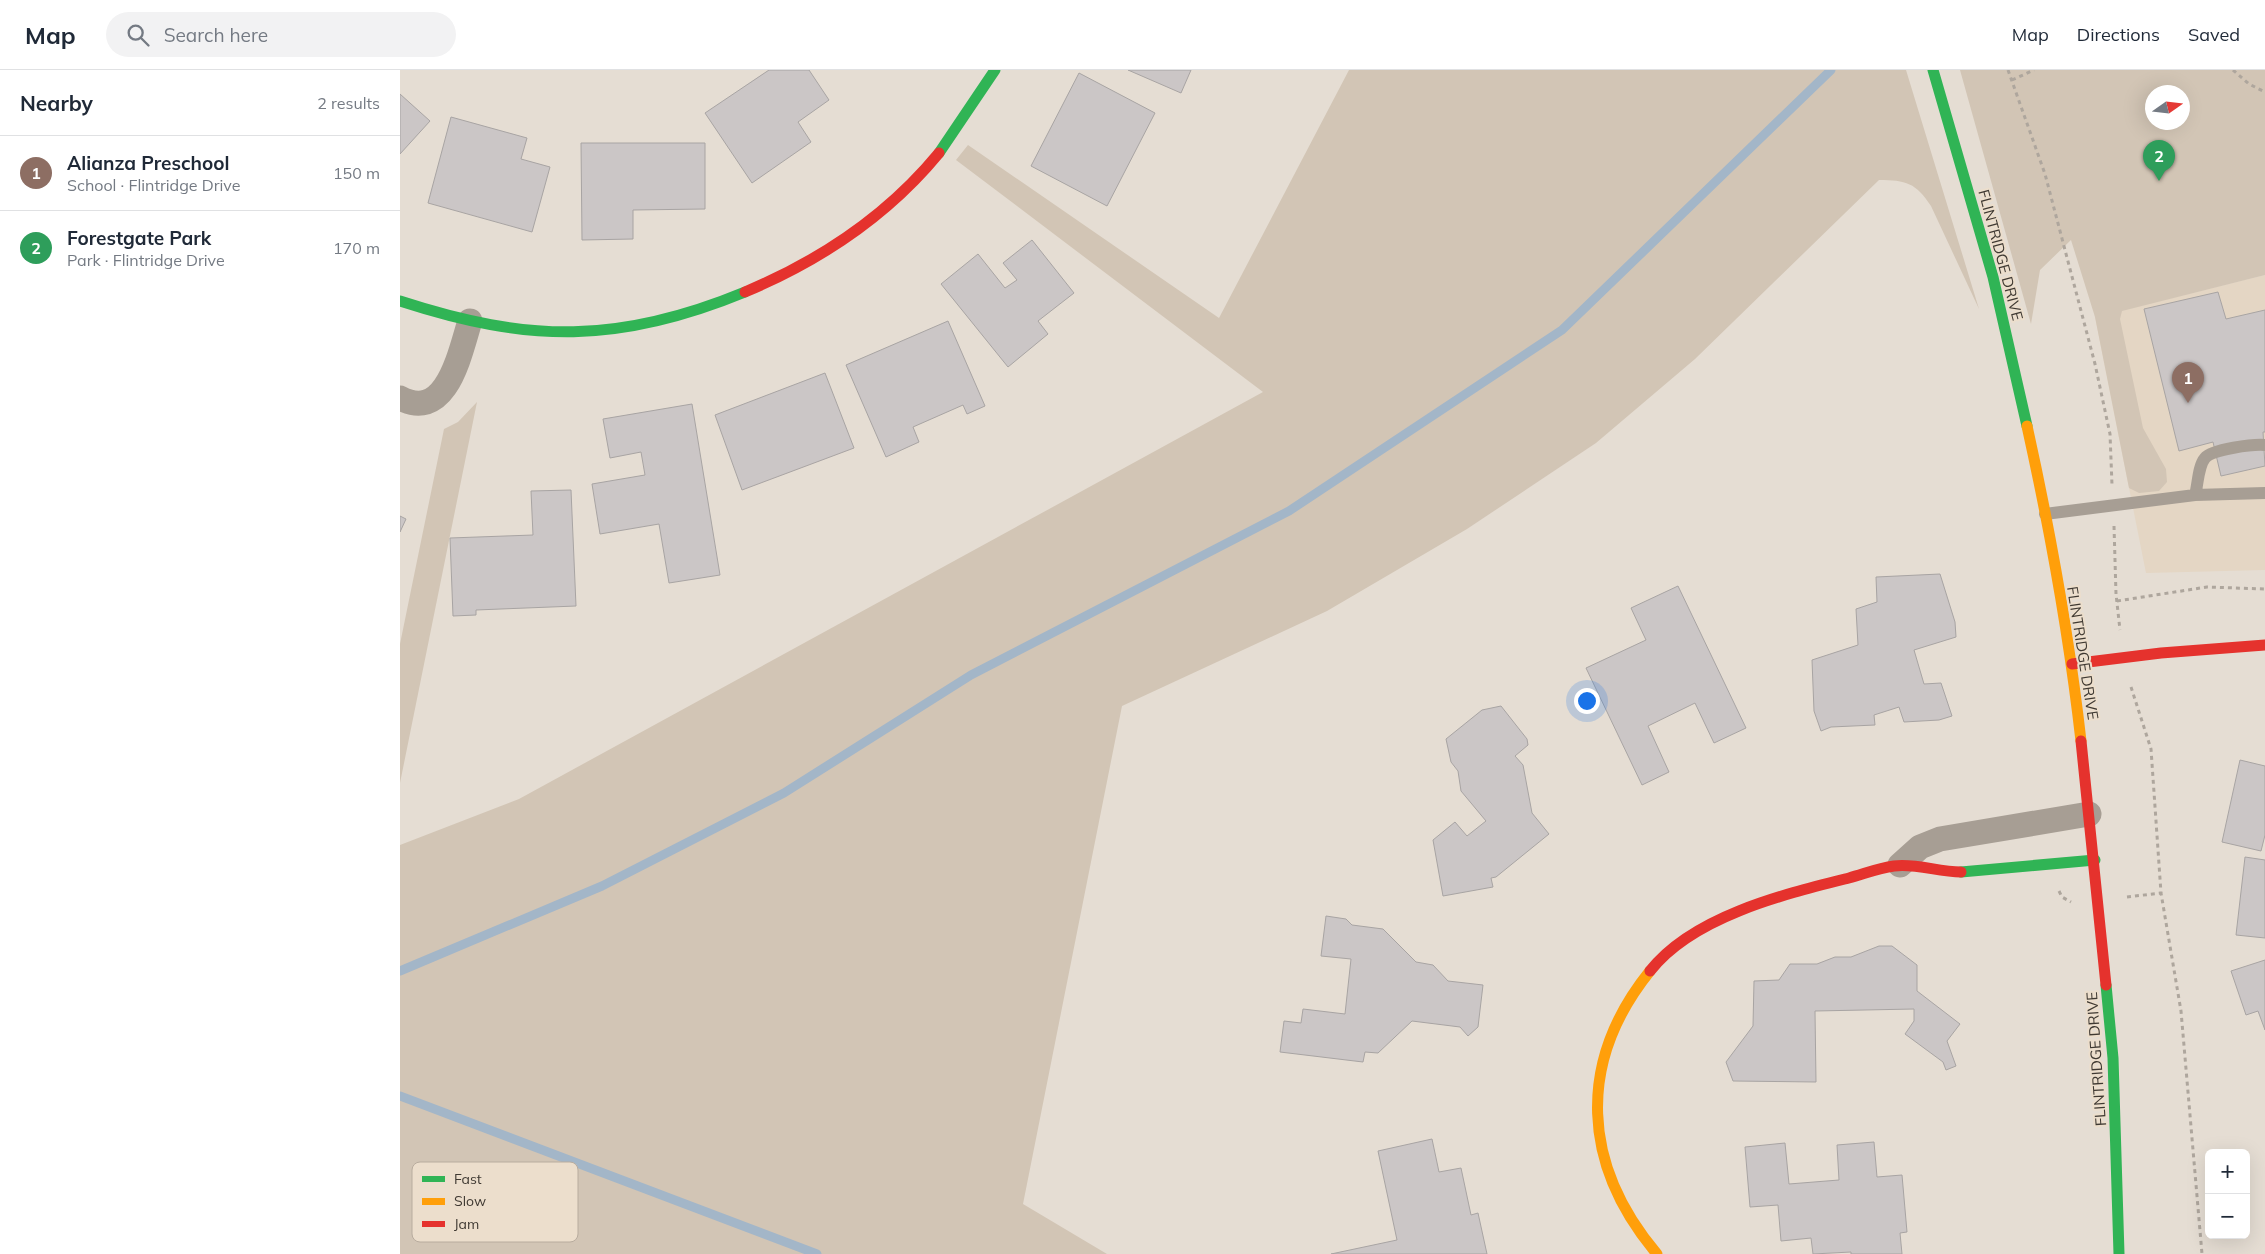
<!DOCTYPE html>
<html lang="en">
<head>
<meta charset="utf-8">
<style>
  body { margin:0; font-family:Mulish,sans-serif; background:#f2f2f3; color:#1f2937 }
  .controls { position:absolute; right:15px; bottom:15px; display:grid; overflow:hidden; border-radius:8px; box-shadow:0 5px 20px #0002 }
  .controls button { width:45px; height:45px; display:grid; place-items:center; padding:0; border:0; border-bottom:1px solid #e0e1e3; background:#fff; color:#1f2937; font:25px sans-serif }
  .compass { position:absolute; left:1745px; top:15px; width:45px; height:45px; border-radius:50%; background:#fff; box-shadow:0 5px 20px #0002; rotate:76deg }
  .you { position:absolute; left:1186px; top:630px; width:18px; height:18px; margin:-12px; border:4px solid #fff; border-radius:50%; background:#1a73e8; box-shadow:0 0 0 8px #1a73e833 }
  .badge { display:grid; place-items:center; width:32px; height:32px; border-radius:50%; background:#79726a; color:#fff; font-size:16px; font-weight:700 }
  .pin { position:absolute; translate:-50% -41px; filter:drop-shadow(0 1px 2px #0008) }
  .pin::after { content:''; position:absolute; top:26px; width:18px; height:15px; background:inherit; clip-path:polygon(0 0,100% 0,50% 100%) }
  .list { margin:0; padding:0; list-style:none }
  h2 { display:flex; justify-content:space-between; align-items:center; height:65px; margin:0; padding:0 20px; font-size:21px }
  h2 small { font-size:16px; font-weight:400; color:#747a83 }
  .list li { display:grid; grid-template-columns:32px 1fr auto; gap:15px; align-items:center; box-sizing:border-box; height:75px; padding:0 20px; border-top:1px solid #e0e1e3 }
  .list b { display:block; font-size:19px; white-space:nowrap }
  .list p { margin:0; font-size:16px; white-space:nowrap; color:#747a83 }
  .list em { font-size:16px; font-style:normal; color:#747a83 }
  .icon { flex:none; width:28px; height:28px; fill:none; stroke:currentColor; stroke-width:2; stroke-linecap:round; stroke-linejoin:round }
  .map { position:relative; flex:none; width:1865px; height:1184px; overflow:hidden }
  header { display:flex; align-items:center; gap:30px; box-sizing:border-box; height:70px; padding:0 25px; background:#fff; border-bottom:1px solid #e0e1e3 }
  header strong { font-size:24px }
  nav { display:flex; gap:28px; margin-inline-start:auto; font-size:18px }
  .search { width:350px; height:45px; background:#f2f2f3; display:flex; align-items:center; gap:12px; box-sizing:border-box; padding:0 18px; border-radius:28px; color:#747a83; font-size:19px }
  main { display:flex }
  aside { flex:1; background:#fff }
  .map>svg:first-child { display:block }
  .built { fill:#e4d6c4 }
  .green { fill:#d2c5b5; fill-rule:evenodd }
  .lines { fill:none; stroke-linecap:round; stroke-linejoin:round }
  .stream { stroke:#a3b6c8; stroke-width:9 }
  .building { fill:#cbc6c6; stroke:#a8a4a3 }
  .path { stroke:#aea69d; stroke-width:3; stroke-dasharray:4 4; stroke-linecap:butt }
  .lane { stroke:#a79e94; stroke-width:12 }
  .street { stroke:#a79e94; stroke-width:25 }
  .fast { stroke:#30b455; stroke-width:11 }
  .slow { stroke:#ff9f0a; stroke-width:11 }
  .jam { stroke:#e5322d; stroke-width:11 }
  .labels { text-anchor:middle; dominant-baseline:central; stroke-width:4; stroke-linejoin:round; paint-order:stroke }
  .street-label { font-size:15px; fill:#3f3932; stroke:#ecdecc }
  .key { fill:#ecdecc; stroke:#b8ac9e; stroke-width:1 }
  .key-label { font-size:14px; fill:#3f3932 }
</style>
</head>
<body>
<header>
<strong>Map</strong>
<div class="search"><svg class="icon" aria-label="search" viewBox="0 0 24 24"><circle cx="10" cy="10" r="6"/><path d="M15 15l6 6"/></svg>Search here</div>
<nav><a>Map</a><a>Directions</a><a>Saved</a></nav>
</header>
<main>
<aside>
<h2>Nearby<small>2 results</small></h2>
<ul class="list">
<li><span class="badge" style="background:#8d6e63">1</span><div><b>Alianza Preschool</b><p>School · Flintridge Drive</p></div><em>150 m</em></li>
<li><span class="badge" style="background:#2e9e5b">2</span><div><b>Forestgate Park</b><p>Park · Flintridge Drive</p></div><em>170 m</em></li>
</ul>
</aside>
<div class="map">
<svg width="1865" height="1184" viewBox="0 0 1865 1184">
  <rect width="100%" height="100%" fill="#e5ddd3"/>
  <path class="built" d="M 1865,205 L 1865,500 L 1746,503 L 1695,247 Z"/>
  <path class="green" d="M 949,0 L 1506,0 L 1579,239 L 1531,136 C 1516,113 1506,110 1479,110 L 1295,289 L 1196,373 L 1067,459 L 927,541 L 722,636 L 623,1134 L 707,1184 L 0,1184 L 0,775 L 119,729 L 863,322 L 556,90 L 568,75 L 819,248 Z
    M 1560,0 L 1865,0 L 1865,205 L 1722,241 L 1720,249 L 1743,358 L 1766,399 L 1767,412 L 1759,421 L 1739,423 L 1729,418 L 1695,247 L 1671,170 L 1640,200 L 1631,254 ZM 1782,22 L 1782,52 L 1752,52 L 1752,22 Z
    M 77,332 L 0,713 L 0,574 L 44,359 L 58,352 Z"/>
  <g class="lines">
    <path class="stream" d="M 0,901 L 202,816 L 384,723 L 571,605 L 889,441 L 1162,260 L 1431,0
      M 0,1026 L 417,1184"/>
  </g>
  <path class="building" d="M 369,0 L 409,0 L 429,30 L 398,52 L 411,72 L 352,113 L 305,43 Z
    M 728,0 L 791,0 L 781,23 Z
    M 679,3 L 755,43 L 707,136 L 631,96 Z
    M 0,24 L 30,51 L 0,84 Z
    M 51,47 L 127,68 L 121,89 L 150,97 L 132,162 L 28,133 Z
    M 181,73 L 305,73 L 305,139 L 233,140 L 233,169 L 182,170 Z
    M 632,170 L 674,223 L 638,251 L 648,264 L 608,297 L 541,214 L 578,184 L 605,218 L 617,210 L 603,193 Z
    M 1818,222 L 1826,249 L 1865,240 L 1865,362 L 1863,362 L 1865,396 L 1821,406 L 1813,372 L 1779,381 L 1744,239 Z
    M 548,251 L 585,336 L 567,344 L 563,335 L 513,357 L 519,372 L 486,387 L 446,295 Z
    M 425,303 L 454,378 L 342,420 L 315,345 Z
    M 292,334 L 320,505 L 269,513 L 259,454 L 200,464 L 192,414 L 245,405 L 241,382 L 210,388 L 203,349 Z
    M 171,420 L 176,536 L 76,540 L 76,545 L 53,546 L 50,468 L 133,465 L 131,421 Z
    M 0,446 L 6,449 L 0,462 Z
    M 1540,504 L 1555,552 L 1556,567 L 1514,580 L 1524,614 L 1541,613 L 1552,646 L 1539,650 L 1504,652 L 1499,637 L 1474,645 L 1475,655 L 1431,657 L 1421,661 L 1414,641 L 1412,590 L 1458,575 L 1456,539 L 1477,532 L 1476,507 Z
    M 1278,516 L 1346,658 L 1314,673 L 1295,633 L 1248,656 L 1269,702 L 1242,715 L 1186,598 L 1246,570 L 1231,538 Z
    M 1101,636 L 1127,669 L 1128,675 L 1115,686 L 1123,695 L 1132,743 L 1149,764 L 1096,807 L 1091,808 L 1093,817 L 1043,826 L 1033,770 L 1055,752 L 1067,766 L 1086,751 L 1061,721 L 1058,701 L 1051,692 L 1046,669 L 1082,640 Z
    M 1840,690 L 1865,696 L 1865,765 L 1861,781 L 1822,772 Z
    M 1845,787 L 1865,790 L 1865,868 L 1836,865 Z
    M 926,846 L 946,849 L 952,855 L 983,859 L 1016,892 L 1033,895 L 1048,911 L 1083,915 L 1078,957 L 1068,966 L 1060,957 L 1012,951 L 978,983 L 965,982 L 963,992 L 880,982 L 884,951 L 901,953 L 903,939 L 945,944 L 951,889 L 921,886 Z
    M 1479,876 L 1492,876 L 1517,895 L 1517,921 L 1560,954 L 1547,971 L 1556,996 L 1546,1000 L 1543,992 L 1505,964 L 1514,951 L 1514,939 L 1415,941 L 1416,1012 L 1333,1011 L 1326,992 L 1353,956 L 1354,911 L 1379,910 L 1390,894 L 1417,894 L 1435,887 L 1451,887 Z
    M 1865,890 L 1865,960 L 1858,941 L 1846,945 L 1831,901 Z
    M 1032,1069 L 1039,1102 L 1061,1098 L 1071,1145 L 1078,1143 L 1087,1184 L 931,1184 L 997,1170 L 978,1081 Z
    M 1474,1072 L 1477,1107 L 1502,1105 L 1507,1162 L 1500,1163 L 1502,1184 L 1451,1184 L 1451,1182 L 1413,1184 L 1411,1168 L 1381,1171 L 1378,1135 L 1350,1137 L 1345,1077 L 1385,1073 L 1389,1114 L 1439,1110 L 1437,1075 Z"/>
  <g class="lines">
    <path class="path" d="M 1608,0 L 1645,104 L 1695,294 L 1710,364 L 1712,415
      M 1833,0 L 1849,14 L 1865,22
      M 1612,10 L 1634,0
      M 1714,456 L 1716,524 L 1720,560
      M 1717,531 L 1807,517 L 1865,519
      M 1731,617 L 1751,679 L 1761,823 L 1781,941 L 1802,1184
      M 1659,821 L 1662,827 L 1671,832
      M 1727,827 L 1761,823"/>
    <path class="lane" d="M 1795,425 C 1798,415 1798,396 1805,388 C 1812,379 1854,374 1865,375
      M 1645,444 L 1795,425 L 1865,423"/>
    <path class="street" d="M 0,328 C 47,353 60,282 70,251
      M 1500,795 L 1520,777 L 1540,769 L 1689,744"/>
    <path class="fast" d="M 1533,0 L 1593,207 L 1627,356
      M 539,83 L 595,0
      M 0,231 C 129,273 219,274 345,222
      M 1561,802 L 1695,790
      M 1706,915 L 1713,988 L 1719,1184"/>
    <path class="slow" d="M 1627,356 C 1650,460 1669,565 1681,671
      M 1250,901 C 1176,993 1182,1095 1257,1184"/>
    <path class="jam" d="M 345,222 C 419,191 488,145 539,83
      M 1672,594 L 1761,583 L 1865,575
      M 1681,671 L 1706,915
      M 1250,901 C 1293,846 1385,824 1449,808 C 1464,804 1478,798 1494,796 C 1516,793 1538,802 1561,802"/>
  </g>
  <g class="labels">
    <g class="street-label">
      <text transform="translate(1601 185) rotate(75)">FLINTRIDGE DRIVE</text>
      <text transform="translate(1683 583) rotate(81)">FLINTRIDGE DRIVE</text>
      <text transform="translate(1696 989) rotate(-94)">FLINTRIDGE DRIVE</text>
    </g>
  </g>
  <rect x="12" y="1092" width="166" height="80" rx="8" class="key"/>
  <rect x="22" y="1106" width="23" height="6" fill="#30b455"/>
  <rect x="22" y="1128" width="23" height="7" fill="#ff9f0a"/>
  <rect x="22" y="1151" width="23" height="6" fill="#e5322d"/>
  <g class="key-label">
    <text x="54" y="1114">Fast</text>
    <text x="54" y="1136">Slow</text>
    <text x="54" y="1159">Jam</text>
  </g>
</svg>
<div class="controls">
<button>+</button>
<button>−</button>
</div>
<svg class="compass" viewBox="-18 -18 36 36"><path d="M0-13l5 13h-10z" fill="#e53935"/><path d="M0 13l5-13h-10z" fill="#747a83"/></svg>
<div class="you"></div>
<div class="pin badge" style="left:1788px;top:333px;background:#8d6e63">1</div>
<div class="pin badge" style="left:1759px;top:111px;background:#2e9e5b">2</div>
</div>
</main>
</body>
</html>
